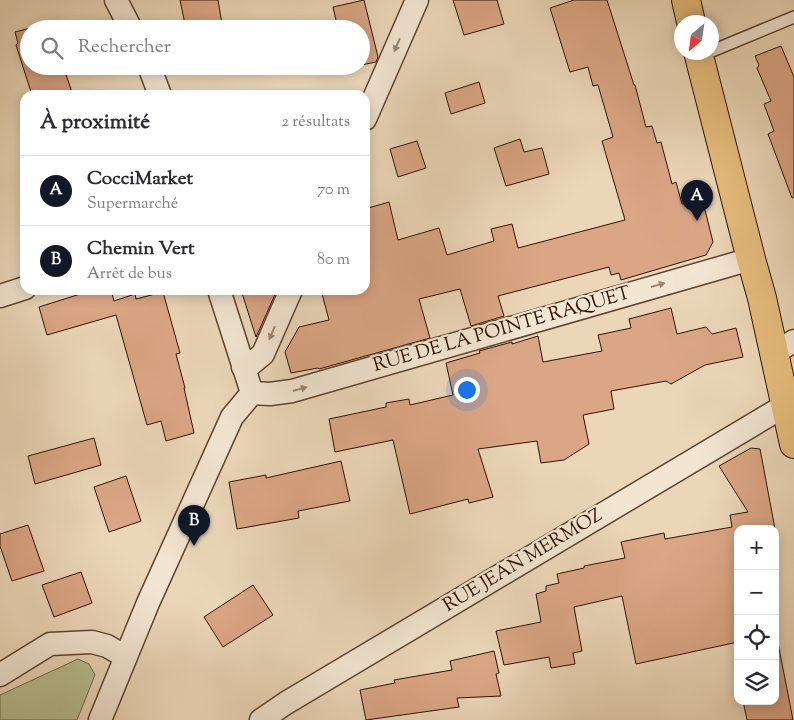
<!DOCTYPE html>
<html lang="fr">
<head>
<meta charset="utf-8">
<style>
  body { margin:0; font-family:"Sorts Mill Goudy",serif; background:#f7f7f7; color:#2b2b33 }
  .controls { position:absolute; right:15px; bottom:15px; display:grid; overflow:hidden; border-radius:10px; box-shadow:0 2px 12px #0003 }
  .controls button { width:45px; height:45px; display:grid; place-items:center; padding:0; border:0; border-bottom:1px solid #e1e1e2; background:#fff; color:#2b2b33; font:25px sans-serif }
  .compass { position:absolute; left:674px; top:15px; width:45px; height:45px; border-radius:50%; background:#fff; box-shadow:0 2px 12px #0003; rotate:209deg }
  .you { position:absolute; left:466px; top:389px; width:18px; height:18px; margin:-12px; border:4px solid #fff; border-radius:50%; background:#1a73e8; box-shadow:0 0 0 8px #1a73e833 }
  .badge { display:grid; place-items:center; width:32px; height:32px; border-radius:50%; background:#111827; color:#fff; font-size:16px; font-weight:700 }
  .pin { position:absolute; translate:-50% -41px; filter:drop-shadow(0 1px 2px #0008) }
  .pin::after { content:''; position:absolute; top:26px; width:18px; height:15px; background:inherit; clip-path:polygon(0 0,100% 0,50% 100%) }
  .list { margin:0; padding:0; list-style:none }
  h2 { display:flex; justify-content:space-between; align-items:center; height:65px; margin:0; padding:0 20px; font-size:21px }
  h2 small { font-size:16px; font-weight:400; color:#7c7c81 }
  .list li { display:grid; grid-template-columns:32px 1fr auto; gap:15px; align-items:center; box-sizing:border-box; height:70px; padding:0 20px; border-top:1px solid #e1e1e2 }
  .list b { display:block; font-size:19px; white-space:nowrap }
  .list p { margin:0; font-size:16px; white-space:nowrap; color:#7c7c81 }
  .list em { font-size:16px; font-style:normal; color:#7c7c81 }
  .icon { flex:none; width:28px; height:28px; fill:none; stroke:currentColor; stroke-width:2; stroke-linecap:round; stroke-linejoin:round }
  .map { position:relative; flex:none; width:794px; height:720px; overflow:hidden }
  .search { position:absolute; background:#fff; box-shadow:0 2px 12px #0003; left:20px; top:20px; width:350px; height:55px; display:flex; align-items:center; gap:12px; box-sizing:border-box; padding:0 18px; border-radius:28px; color:#7c7c81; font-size:19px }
  .panel { position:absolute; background:#fff; box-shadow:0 2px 12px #0003; left:20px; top:90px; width:350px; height:205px; border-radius:15px }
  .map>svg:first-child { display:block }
  .green { fill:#b7be8f; stroke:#726848 }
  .building { fill:#dba685; stroke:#2e1300 }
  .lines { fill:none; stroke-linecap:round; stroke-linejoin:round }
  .service-casing { stroke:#5d442e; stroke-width:14 }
  .minor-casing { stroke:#5d442e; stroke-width:25 }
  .primary-casing { stroke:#2e1300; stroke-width:30 }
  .service { stroke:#f2e5d1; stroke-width:11 }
  .minor { stroke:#f2e5d1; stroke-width:22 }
  .primary { stroke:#e6bc7c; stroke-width:28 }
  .oneway { fill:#9a8673 }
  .labels { text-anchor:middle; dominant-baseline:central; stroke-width:4.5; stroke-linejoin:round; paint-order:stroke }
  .street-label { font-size:19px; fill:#2e1300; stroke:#f2e5d1 }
</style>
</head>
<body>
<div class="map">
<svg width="794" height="720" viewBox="0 0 794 720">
  <rect width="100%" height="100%" fill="#ebd7b8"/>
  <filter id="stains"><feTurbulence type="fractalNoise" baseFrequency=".004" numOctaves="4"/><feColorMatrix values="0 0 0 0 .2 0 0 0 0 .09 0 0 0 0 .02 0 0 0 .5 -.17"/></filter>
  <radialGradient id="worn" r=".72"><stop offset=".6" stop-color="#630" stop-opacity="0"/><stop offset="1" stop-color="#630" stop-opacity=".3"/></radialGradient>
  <path class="green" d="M 78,659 L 89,664 L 95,675 L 77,720 L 0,720 L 0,695 Z"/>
  <path class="building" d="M 180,0 L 218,0 L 222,24 L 205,29 L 186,29 Z
    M 364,0 L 378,57 L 376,62 L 361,65 L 361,29 L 338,29 L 333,7 Z
    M 453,0 L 497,0 L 504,24 L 464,35 Z
    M 574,0 L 607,0 L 634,85 L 635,85 L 646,127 L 652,126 L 657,143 L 661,142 L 672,184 L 676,182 L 682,204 L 702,198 L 713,242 L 706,255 L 621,280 L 619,273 L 611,275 L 609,267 L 498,296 L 504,316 L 471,326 L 460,289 L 419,299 L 430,338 L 319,369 L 318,368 L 291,373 L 285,352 L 299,327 L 329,320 L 321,290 L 365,290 L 365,237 L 369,235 L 365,209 L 389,202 L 398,240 L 439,228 L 447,255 L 494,241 L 491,229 L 512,224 L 518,248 L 625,220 L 602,141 L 613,137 L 598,85 L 593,86 L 588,67 L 570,72 L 550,8 Z
    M 38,26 L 39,29 L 29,29 L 29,66 L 63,66 L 73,95 L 32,95 L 16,45 L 18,43 L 15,32 Z
    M 781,46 L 794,77 L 794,197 L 792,198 L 768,134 L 774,131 L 764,104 L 771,101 L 757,68 L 759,65 L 755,56 Z
    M 479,82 L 485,103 L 451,114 L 445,93 Z
    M 520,139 L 524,152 L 542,148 L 549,174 L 506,186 L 494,148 Z
    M 417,141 L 426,168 L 398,177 L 390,149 Z
    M 93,290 L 111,290 L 114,301 L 135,294 L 136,299 L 163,292 L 180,353 L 176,354 L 185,388 L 184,388 L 194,433 L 166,441 L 161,421 L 147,425 L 116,315 L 47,335 L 39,307 Z
    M 241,290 L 277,290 L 256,337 Z
    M 671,308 L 677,334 L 706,327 L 712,334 L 736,328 L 743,357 L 705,365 L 671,384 L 666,381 L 611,391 L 614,409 L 583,415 L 589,444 L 564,460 L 541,463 L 537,441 L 478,449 L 493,497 L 469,503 L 468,499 L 410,514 L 393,440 L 335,452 L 329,419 L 386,407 L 386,403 L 409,399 L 410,405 L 453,395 L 446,363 L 480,353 L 479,351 L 512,342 L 512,344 L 538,336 L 543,362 L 602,351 L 598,335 L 631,328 L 629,319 Z
    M 94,438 L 101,465 L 35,484 L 28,456 Z
    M 751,448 L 760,449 L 775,529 L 738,529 L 738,642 L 636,664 L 622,596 L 574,607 L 582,651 L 573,653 L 575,664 L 551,668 L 549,657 L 504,665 L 496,631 L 541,622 L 536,594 L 546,591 L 546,586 L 559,583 L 557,574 L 584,568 L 584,566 L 625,558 L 621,542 L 664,533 L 665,539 L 732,527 L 730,515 L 748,512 L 719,466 Z
    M 341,461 L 350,501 L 298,511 L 299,518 L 237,529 L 229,482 L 266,475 L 266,478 Z
    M 126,476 L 141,521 L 109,532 L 94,487 Z
    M 28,525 L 44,571 L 12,581 L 0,546 L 0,534 Z
    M 81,572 L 92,603 L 54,617 L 42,585 Z
    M 253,585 L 273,615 L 223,647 L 204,617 Z
    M 775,638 L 777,638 L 793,720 L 747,720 L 743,701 L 775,701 Z
    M 494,651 L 499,673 L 496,674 L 501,696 L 457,698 L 459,707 L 366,720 L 360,690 L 395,683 L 394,680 L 452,670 L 450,661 Z"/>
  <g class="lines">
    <defs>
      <path id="service" d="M 712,51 L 794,17"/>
      <path id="minor" d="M 116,0 L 131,29
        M 149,66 L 160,95
        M 365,119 L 417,0
        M 219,290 L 252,393
        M 0,296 L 25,288
        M 774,353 L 794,341
        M 243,367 L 251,364 L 263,354 L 291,290
        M 252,393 L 270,394 L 292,391 L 751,259
        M 0,675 L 50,644 L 92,642 L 107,646 L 126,657
        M 100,720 L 148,603 L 232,417 L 252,393
        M 261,720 L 286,703 L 786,405"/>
      <path id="primary" d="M 686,0 L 691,22
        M 698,52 L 751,259 L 762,298 L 794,444"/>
    </defs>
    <use href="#service" class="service-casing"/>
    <use href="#minor" class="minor-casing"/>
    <use href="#primary" class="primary-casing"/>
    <use href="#service" class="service"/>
    <use href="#minor" class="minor"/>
    <use href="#primary" class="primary"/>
  </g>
  <defs><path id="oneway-solid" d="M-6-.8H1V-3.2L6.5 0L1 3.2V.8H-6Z" transform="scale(1.25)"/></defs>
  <g class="oneway">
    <use href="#oneway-solid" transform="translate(397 45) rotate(113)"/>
    <use href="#oneway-solid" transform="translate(658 285) rotate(-16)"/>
    <use href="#oneway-solid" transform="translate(272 333) rotate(113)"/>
    <use href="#oneway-solid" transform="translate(300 389) rotate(-16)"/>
  </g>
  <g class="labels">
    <g class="street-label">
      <text transform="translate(502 330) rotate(-16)">RUE DE LA POINTE RAQUET</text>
      <text transform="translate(523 561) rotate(-31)">RUE JEAN MERMOZ</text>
    </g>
  </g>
  <rect width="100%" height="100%" filter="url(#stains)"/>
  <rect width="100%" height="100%" fill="url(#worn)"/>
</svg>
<div class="controls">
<button>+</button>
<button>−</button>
<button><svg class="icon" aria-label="locate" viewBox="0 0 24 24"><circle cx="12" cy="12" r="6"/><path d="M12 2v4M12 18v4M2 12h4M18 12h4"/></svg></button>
<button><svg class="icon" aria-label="layers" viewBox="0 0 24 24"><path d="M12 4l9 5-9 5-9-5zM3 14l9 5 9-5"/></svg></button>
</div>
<svg class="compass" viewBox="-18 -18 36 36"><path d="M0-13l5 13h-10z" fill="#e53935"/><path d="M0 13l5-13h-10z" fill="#7c7c81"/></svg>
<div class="you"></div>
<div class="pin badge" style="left:697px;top:221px">A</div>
<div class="pin badge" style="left:194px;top:546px">B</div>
<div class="search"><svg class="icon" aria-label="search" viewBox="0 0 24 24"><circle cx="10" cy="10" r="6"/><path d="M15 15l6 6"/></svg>Rechercher</div>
<section class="panel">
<h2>À proximité<small>2 résultats</small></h2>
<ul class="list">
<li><span class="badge">A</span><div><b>CocciMarket</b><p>Supermarché</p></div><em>70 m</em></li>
<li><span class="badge">B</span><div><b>Chemin Vert</b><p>Arrêt de bus</p></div><em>80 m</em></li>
</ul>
</section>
</div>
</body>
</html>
